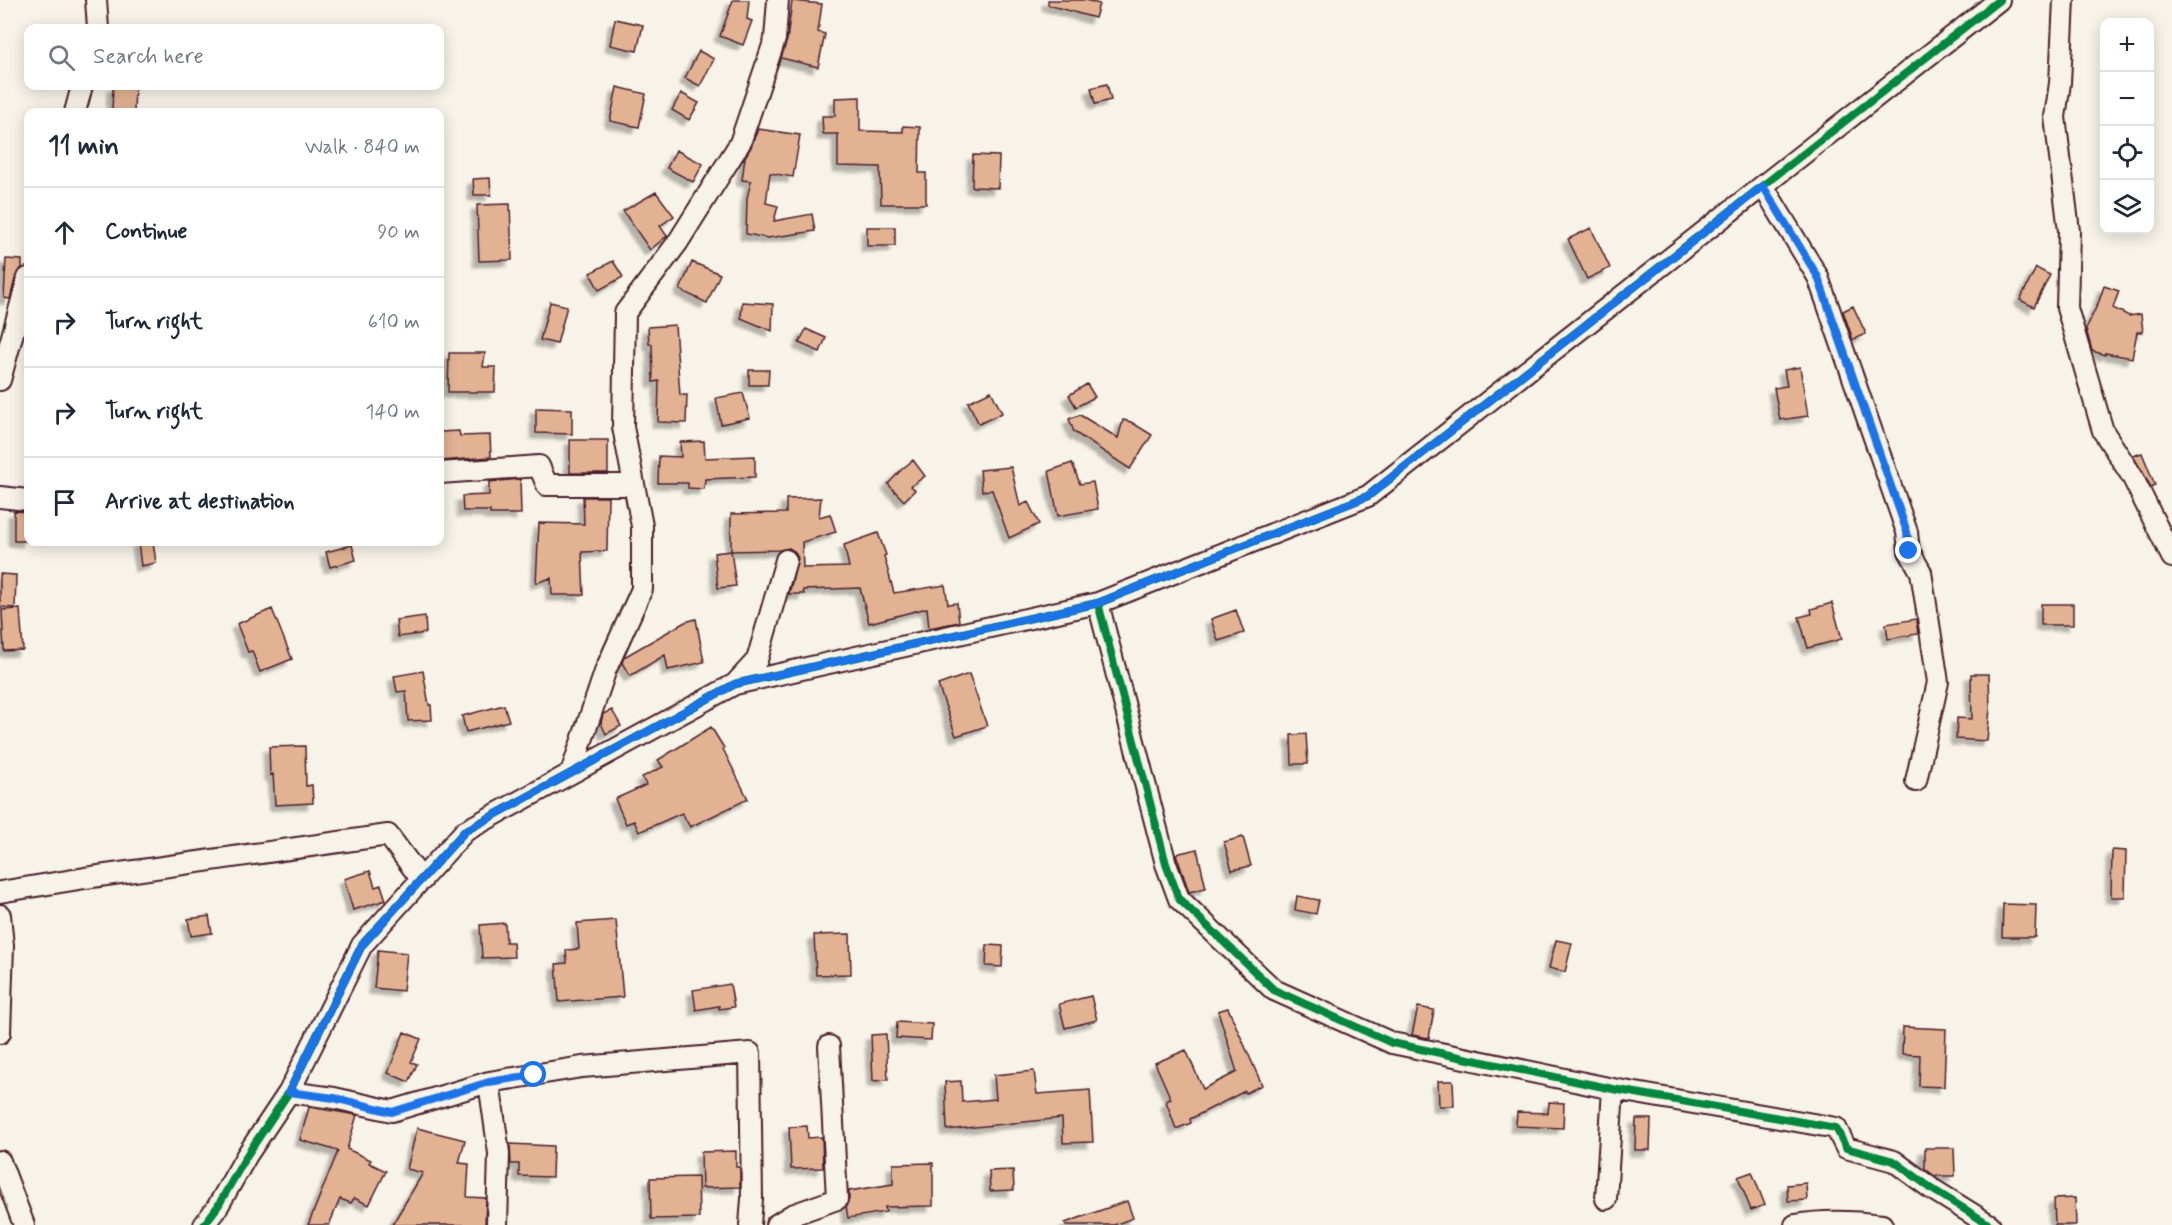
<!DOCTYPE html>
<html lang="en">
<head>
<meta charset="utf-8">
<style>
  body { margin:0; font-family:Mynerve,sans-serif; background:#f2f2f3; color:#1f2937 }
  .controls { position:absolute; right:18px; top:18px; display:grid; overflow:hidden; border-radius:12px; box-shadow:0 3px 15px #0003 }
  .controls button { width:54px; height:54px; display:grid; place-items:center; padding:0; border:0; border-bottom:2px solid #e0e1e3; background:#fff; color:#1f2937; font:30px sans-serif }
  .stop { position:absolute; width:18px; height:18px; margin:-14px; border:4px solid #1a73e8; border-radius:50%; background:#fff }
  .stop.end { background:#1a73e8; border-color:#fff; box-shadow:0 2px 6px #0008 }
  .list { margin:0; padding:0; list-style:none }
  h2 { display:flex; justify-content:space-between; align-items:center; height:78px; margin:0; padding:0 24px; font-size:26px }
  h2 small { font-size:20px; font-weight:400; color:#747a83 }
  .list li { display:grid; grid-template-columns:39px 1fr auto; gap:18px; align-items:center; box-sizing:border-box; height:90px; padding:0 24px; border-top:2px solid #e0e1e3 }
  .list b { display:block; font-size:22px; white-space:nowrap }
  .list em { font-size:20px; font-style:normal; color:#747a83 }
  .icon { flex:none; width:33px; height:33px; fill:none; stroke:currentColor; stroke-width:2; stroke-linecap:round; stroke-linejoin:round }
  .map { position:relative; flex:none; width:2172px; height:1225px; overflow:hidden }
  .search { position:absolute; background:#fff; box-shadow:0 3px 15px #0003; left:24px; top:24px; width:420px; height:66px; display:flex; align-items:center; gap:15px; box-sizing:border-box; padding:0 21px; border-radius:12px; color:#747a83; font-size:22px }
  .panel { position:absolute; background:#fff; box-shadow:0 3px 15px #0003; left:24px; top:108px; width:420px; height:438px; border-radius:12px }
  .map>svg:first-child { display:block }
  .building { fill:#e2b293; stroke:#4a1f2b; stroke-width:1.5; filter:url(#shadow) }
  .lines { fill:none; stroke-linecap:round; stroke-linejoin:round }
  .street-casing { stroke:#4a1f2b; stroke-width:24 }
  .street { stroke:#f7f3e8; stroke-width:20 }
  .cycleway-casing { stroke:#f7f3e8; stroke-width:11 }
  .cycleway { stroke:#00873e; stroke-width:8 }
  .route { stroke:#1a73e8; stroke-width:8 }
</style>
</head>
<body>
<div class="map">
<svg width="2172" height="1225" viewBox="0 0 2172 1225">
  <defs>
    <filter id="shadow"><feDropShadow dx="-5.5" dy="5.5" stdDeviation="1.5" flood-color="#0004"/></filter>
  </defs>
  <rect width="100%" height="100%" fill="#f7f3e8"/>
  <filter id="ink" filterUnits="userSpaceOnUse"><feTurbulence type="fractalNoise" baseFrequency=".0167" numOctaves="2"/><feDisplacementMap in="SourceGraphic" scale="12" xChannelSelector="R" yChannelSelector="G"/><feConvolveMatrix kernelMatrix="1 2 1 2 8 2 1 2 1" color-interpolation-filters="sRGB"/></filter>
  <g filter="url(#ink)">
    <path class="building" d="M 733,0 L 749,0 L 747,19 L 752,21 L 743,45 L 720,36 Z
      M 1048,0 L 1086,0 L 1099,4 L 1095,18 L 1048,5 Z
      M 792,1 L 822,4 L 818,32 L 825,34 L 818,67 L 781,58 L 787,40 Z
      M 615,19 L 643,25 L 637,51 L 610,45 Z
      M 699,51 L 714,59 L 700,86 L 685,78 Z
      M 1107,84 L 1111,100 L 1095,104 L 1091,88 Z
      M 113,86 L 135,86 L 134,112 L 112,111 Z
      M 617,87 L 646,94 L 639,127 L 610,121 Z
      M 681,93 L 699,103 L 689,120 L 672,110 Z
      M 860,97 L 860,131 L 903,132 L 903,126 L 920,127 L 919,173 L 926,173 L 926,204 L 881,204 L 880,167 L 838,166 L 838,134 L 823,134 L 822,116 L 835,116 L 835,98 Z
      M 758,129 L 800,135 L 793,177 L 770,173 L 766,203 L 778,206 L 774,221 L 812,214 L 815,231 L 768,238 L 746,234 L 747,198 L 751,181 L 742,180 L 745,157 L 751,147 Z
      M 676,150 L 703,164 L 693,182 L 667,168 Z
      M 973,155 L 999,156 L 998,188 L 972,187 Z
      M 490,178 L 491,195 L 474,195 L 473,179 Z
      M 656,192 L 674,216 L 660,226 L 667,236 L 650,250 L 623,211 Z
      M 510,204 L 512,260 L 479,261 L 477,205 Z
      M 867,227 L 895,227 L 895,246 L 867,246 Z
      M 1591,228 L 1610,268 L 1587,279 L 1568,239 Z
      M 6,259 L 22,260 L 22,268 L 16,275 L 10,299 L 4,298 Z
      M 613,261 L 623,277 L 599,290 L 590,273 Z
      M 692,262 L 720,274 L 707,303 L 680,290 Z
      M 2036,268 L 2050,275 L 2034,307 L 2020,300 Z
      M 2104,286 L 2119,291 L 2113,308 L 2129,316 L 2141,314 L 2143,332 L 2137,332 L 2132,358 L 2105,353 L 2105,355 L 2092,351 L 2086,329 L 2099,301 Z
      M 550,302 L 567,306 L 557,344 L 540,340 Z
      M 742,302 L 773,304 L 772,331 L 741,318 Z
      M 1853,306 L 1866,334 L 1853,340 L 1843,311 Z
      M 675,325 L 680,395 L 687,395 L 686,423 L 658,422 L 659,381 L 653,382 L 652,344 L 649,344 L 648,327 Z
      M 806,329 L 826,338 L 820,352 L 799,343 Z
      M 449,353 L 485,353 L 483,367 L 496,367 L 495,392 L 448,392 Z
      M 1800,367 L 1808,416 L 1780,420 L 1774,388 L 1787,386 L 1784,370 Z
      M 749,370 L 769,370 L 768,385 L 749,385 Z
      M 1087,384 L 1095,397 L 1076,407 L 1069,395 Z
      M 991,391 L 1002,413 L 979,424 L 968,402 Z
      M 743,393 L 750,418 L 721,424 L 716,398 Z
      M 536,408 L 572,409 L 572,434 L 536,433 Z
      M 1080,415 L 1118,438 L 1123,420 L 1131,422 L 1152,435 L 1130,469 L 1074,432 L 1069,419 Z
      M 459,431 L 460,436 L 490,435 L 491,457 L 440,461 L 440,432 Z
      M 570,440 L 608,440 L 608,473 L 570,473 Z
      M 704,441 L 705,458 L 755,456 L 755,477 L 705,479 L 704,489 L 688,488 L 688,483 L 658,483 L 659,456 L 681,457 L 680,442 Z
      M 2142,453 L 2155,485 L 2151,487 L 2133,456 Z
      M 913,460 L 925,476 L 911,486 L 915,490 L 904,501 L 888,484 L 901,470 Z
      M 1072,463 L 1080,484 L 1093,482 L 1098,509 L 1058,516 L 1049,471 Z
      M 1011,467 L 1020,506 L 1028,502 L 1039,524 L 1009,538 L 992,490 L 982,491 L 980,470 Z
      M 520,479 L 521,514 L 490,514 L 490,511 L 463,511 L 462,496 L 489,495 L 489,482 Z
      M 583,497 L 608,497 L 607,551 L 582,552 L 584,595 L 552,595 L 551,578 L 536,583 L 539,523 L 584,524 Z
      M 821,498 L 819,517 L 830,514 L 836,532 L 802,542 L 803,568 L 849,567 L 844,545 L 878,533 L 886,555 L 884,556 L 894,593 L 945,585 L 948,604 L 957,603 L 959,622 L 929,628 L 927,608 L 869,623 L 860,588 L 803,590 L 804,594 L 789,594 L 798,558 L 794,551 L 789,548 L 779,550 L 731,551 L 736,586 L 718,588 L 714,553 L 731,551 L 731,514 L 786,513 L 786,499 Z
      M 14,511 L 28,512 L 28,541 L 14,541 Z
      M 138,542 L 153,542 L 156,563 L 141,566 Z
      M 352,545 L 356,560 L 330,567 L 326,552 Z
      M 0,574 L 16,575 L 15,608 L 0,607 Z
      M 1832,603 L 1842,639 L 1808,648 L 1799,617 L 1812,614 L 1811,609 Z
      M 2041,604 L 2073,604 L 2073,625 L 2041,625 Z
      M 20,609 L 23,650 L 4,651 L 2,610 Z
      M 272,609 L 292,659 L 260,672 L 252,651 L 248,652 L 237,624 Z
      M 1236,610 L 1244,633 L 1218,641 L 1211,619 Z
      M 425,616 L 426,633 L 398,637 L 396,620 Z
      M 696,619 L 704,662 L 668,670 L 665,655 L 630,676 L 622,663 L 624,657 L 685,622 Z
      M 1916,619 L 1918,634 L 1888,639 L 1886,624 Z
      M 423,671 L 429,705 L 431,705 L 432,720 L 408,721 L 406,691 L 397,692 L 394,676 Z
      M 969,674 L 987,726 L 956,736 L 938,685 Z
      M 1971,674 L 1989,674 L 1990,708 L 1987,741 L 1956,739 L 1957,718 L 1972,719 Z
      M 504,705 L 509,721 L 466,732 L 462,716 Z
      M 612,710 L 621,726 L 606,734 L 601,723 L 603,714 Z
      M 711,727 L 724,748 L 723,749 L 748,799 L 690,827 L 682,813 L 639,832 L 634,821 L 626,824 L 615,799 L 646,785 L 642,777 L 663,767 L 658,760 Z
      M 1306,734 L 1308,764 L 1292,764 L 1291,735 Z
      M 305,746 L 306,786 L 312,785 L 313,803 L 275,805 L 273,774 L 270,775 L 269,747 Z
      M 1243,837 L 1251,866 L 1232,870 L 1224,842 Z
      M 1197,849 L 1206,888 L 1189,892 L 1176,854 Z
      M 2112,850 L 2126,851 L 2125,897 L 2111,897 Z
      M 370,871 L 375,887 L 381,885 L 386,900 L 353,910 L 344,879 Z
      M 1297,896 L 1319,900 L 1316,914 L 1295,910 Z
      M 2003,904 L 2036,905 L 2035,937 L 2002,937 Z
      M 209,916 L 212,933 L 191,936 L 188,919 Z
      M 616,920 L 623,997 L 559,1002 L 556,964 L 567,963 L 566,950 L 579,949 L 577,923 Z
      M 505,923 L 506,942 L 513,942 L 514,957 L 482,958 L 480,925 Z
      M 850,934 L 851,974 L 816,975 L 814,935 Z
      M 1556,940 L 1572,943 L 1565,972 L 1549,968 Z
      M 987,945 L 1003,946 L 1002,967 L 986,966 Z
      M 378,950 L 407,953 L 403,991 L 374,988 Z
      M 730,984 L 734,1007 L 719,1009 L 719,1006 L 696,1010 L 693,990 Z
      M 1091,996 L 1097,1020 L 1065,1028 L 1059,1004 Z
      M 1418,1007 L 1434,1010 L 1429,1038 L 1412,1035 Z
      M 1228,1008 L 1262,1085 L 1246,1093 L 1245,1091 L 1190,1119 L 1191,1123 L 1176,1129 L 1166,1101 L 1171,1099 L 1155,1063 L 1186,1050 L 1203,1089 L 1237,1072 L 1218,1011 Z
      M 897,1022 L 932,1024 L 931,1040 L 896,1038 Z
      M 1903,1027 L 1946,1029 L 1944,1087 L 1919,1086 L 1920,1055 L 1902,1054 Z
      M 404,1032 L 421,1039 L 411,1062 L 417,1064 L 409,1082 L 388,1073 Z
      M 886,1034 L 888,1080 L 873,1081 L 871,1035 Z
      M 1034,1071 L 1037,1094 L 1090,1090 L 1093,1142 L 1063,1143 L 1062,1118 L 947,1130 L 945,1082 L 961,1081 L 962,1102 L 996,1099 L 994,1075 Z
      M 1438,1081 L 1453,1081 L 1454,1106 L 1439,1106 Z
      M 1549,1102 L 1564,1103 L 1563,1128 L 1516,1126 L 1517,1112 L 1548,1113 Z
      M 309,1107 L 357,1115 L 347,1149 L 371,1160 L 369,1163 L 386,1171 L 369,1205 L 354,1198 L 351,1203 L 340,1199 L 329,1225 L 308,1225 L 338,1151 L 300,1140 Z
      M 1636,1119 L 1651,1119 L 1650,1150 L 1635,1150 Z
      M 807,1126 L 808,1138 L 822,1137 L 823,1168 L 791,1169 L 789,1127 Z
      M 417,1128 L 465,1140 L 459,1163 L 469,1164 L 467,1197 L 486,1198 L 485,1225 L 392,1225 L 423,1173 L 407,1169 Z
      M 510,1144 L 553,1146 L 552,1177 L 519,1176 L 519,1164 L 511,1164 Z
      M 1925,1148 L 1954,1148 L 1955,1176 L 1935,1176 L 1925,1169 Z
      M 736,1151 L 736,1167 L 740,1167 L 740,1187 L 702,1188 L 701,1152 Z
      M 933,1163 L 933,1206 L 885,1207 L 886,1212 L 848,1218 L 846,1206 L 849,1199 L 849,1191 L 893,1184 L 893,1164 Z
      M 1013,1170 L 1014,1190 L 990,1191 L 989,1171 Z
      M 1752,1172 L 1765,1205 L 1751,1210 L 1738,1177 Z
      M 698,1177 L 699,1218 L 651,1219 L 650,1178 Z
      M 1806,1183 L 1807,1200 L 1788,1201 L 1787,1185 Z
      M 2075,1198 L 2076,1225 L 2055,1225 L 2054,1199 Z
      M 1127,1201 L 1133,1218 L 1114,1225 L 1066,1225 L 1065,1223 Z"/>
    <g class="lines">
      <defs>
        <path id="street" d="M 96,0 L 98,28
          M 2064,0 L 2060,83 L 2055,117 L 2069,231 L 2067,308 L 2103,431 L 2132,476 L 2172,557
          M 75,112 L 82,86
          M 1763,186 L 1818,277 L 1907,532 L 1909,551 L 1921,572 L 1938,682 L 1916,781
          M 0,380 L 28,278
          M 440,473 L 539,466 L 547,485 L 634,485
          M 0,497 L 28,500
          M 1098,603 L 1166,864 L 1179,899 L 1274,990 L 1392,1043 L 1613,1089 L 1836,1128 L 1846,1148 L 1894,1161 L 1932,1189 L 1990,1225
          M 735,684 L 757,660 L 786,560
          M 571,773 L 606,669 L 642,589 L 642,526 L 623,427 L 625,313 L 678,242 L 740,143 L 775,39 L 778,0
          M 0,892 L 85,878 L 388,835 L 422,880
          M 0,915 L 3,946 L 0,1033
          M 489,1082 L 582,1067 L 750,1053 L 752,1199 L 750,1225
          M 289,1092 L 334,1098 L 392,1111 L 489,1082 L 499,1153 L 497,1225
          M 0,1161 L 24,1225
          M 1606,1199 L 1613,1089
          M 204,1225 L 218,1206 L 247,1155 L 289,1092 L 362,945 L 465,831 L 735,684 L 1098,603 L 1368,496 L 1999,0
          M 776,1225 L 792,1215 L 837,1199 L 829,1046
          M 1795,1225 C 1824,1220 1853,1221 1882,1225"/>
      </defs>
      <use href="#street" class="street-casing"/>
      <use href="#street" class="street"/>
      <defs>
        <path id="cycleway" d="M 1098,603 L 1166,864 L 1179,899 L 1274,990 L 1392,1043 L 1613,1089 L 1836,1128 L 1846,1148 L 1894,1161 L 1932,1189 L 1990,1225
          M 204,1225 L 218,1206 L 247,1155 L 289,1092 L 362,945 L 465,831 L 735,684 L 1098,603 L 1368,496 L 1999,0"/>
      </defs>
      <use href="#cycleway" class="cycleway-casing"/>
      <use href="#cycleway" class="cycleway"/>
    </g>
  </g>
  <g class="lines" filter="url(#ink)">
    <path class="route" d="M 534,1075 L 489,1082 L 392,1112 L 334,1098 L 289,1092 L 362,945 L 465,831 L 735,684 L 1098,603 L 1368,496 L 1763,186 L 1818,277 L 1907,532 L 1909,551"/>
  </g>
</svg>
<div class="controls">
<button>+</button>
<button>−</button>
<button><svg class="icon" aria-label="locate" viewBox="0 0 24 24"><circle cx="12" cy="12" r="6"/><path d="M12 2v4M12 18v4M2 12h4M18 12h4"/></svg></button>
<button><svg class="icon" aria-label="layers" viewBox="0 0 24 24"><path d="M12 4l9 5-9 5-9-5zM3 14l9 5 9-5"/></svg></button>
</div>
<div class="stop" style="left:534px;top:1075px"></div>
<div class="stop end" style="left:1909px;top:551px"></div>
<div class="search"><svg class="icon" aria-label="search" viewBox="0 0 24 24"><circle cx="10" cy="10" r="6"/><path d="M15 15l6 6"/></svg>Search here</div>
<section class="panel">
<h2>11 min<small>Walk · 840 m</small></h2>
<ul class="list">
<li><svg class="icon" aria-label="ahead" viewBox="0 0 24 24"><path d="M12 20V5M6 11l6-6 6 6"/></svg><div><b>Continue</b></div><em>90 m</em></li>
<li><svg class="icon" aria-label="right" viewBox="0 0 24 24"><path d="M7 20v-9h11M14 6l5 5-5 5"/></svg><div><b>Turn right</b></div><em>610 m</em></li>
<li><svg class="icon" aria-label="right" viewBox="0 0 24 24"><path d="M7 20v-9h11M14 6l5 5-5 5"/></svg><div><b>Turn right</b></div><em>140 m</em></li>
<li><svg class="icon" aria-label="arrive" viewBox="0 0 24 24"><path d="M6 21V4h12l-3 4 3 4H6"/></svg><div><b>Arrive at destination</b></div></li>
</ul>
</section>
</div>
</body>
</html>
